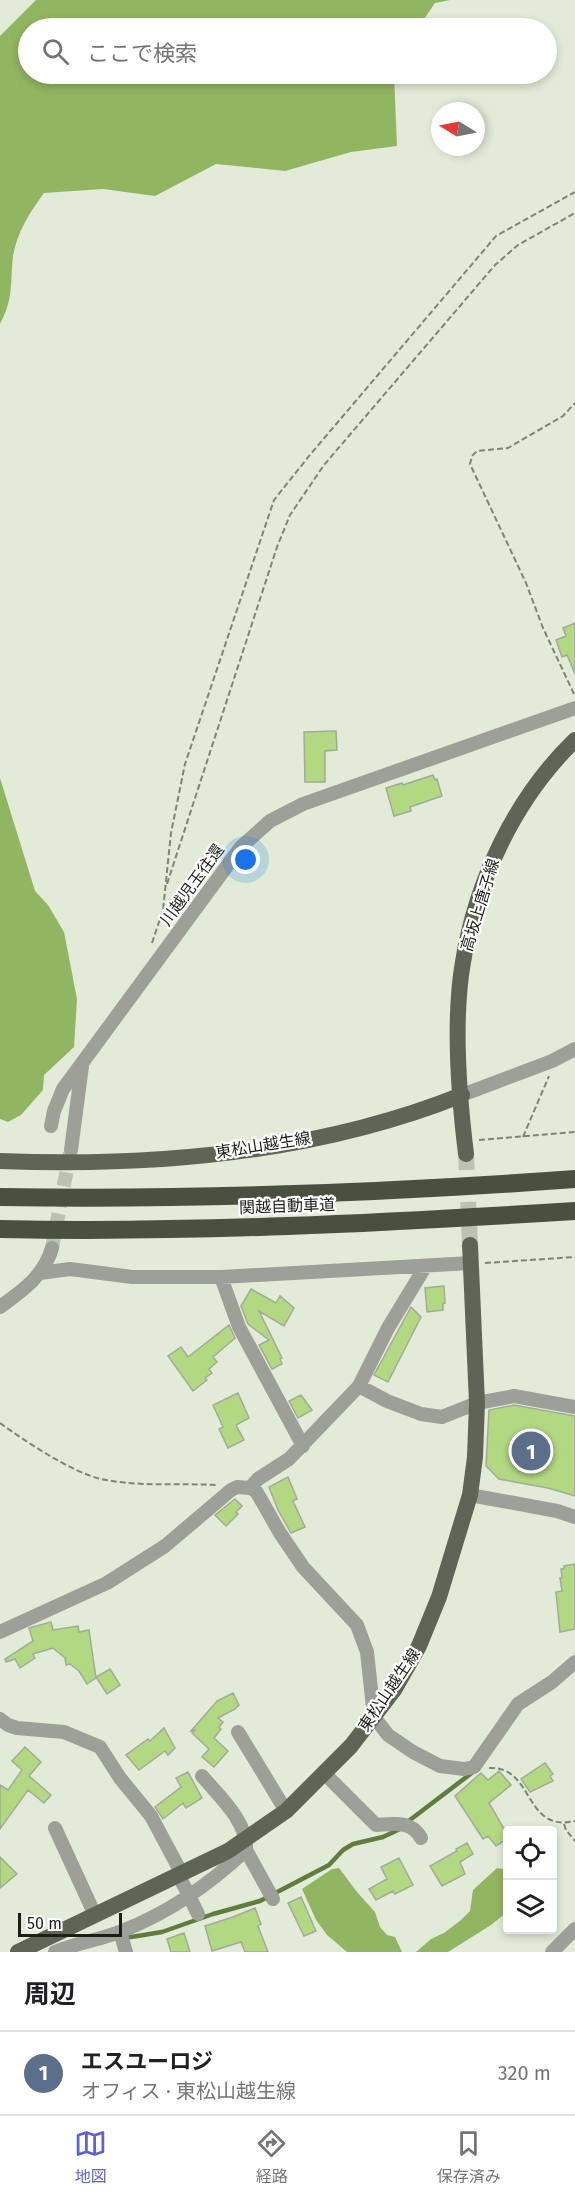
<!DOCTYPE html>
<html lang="ja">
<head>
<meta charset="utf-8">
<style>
  body { margin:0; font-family:"Fira Sans","Noto Sans JP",sans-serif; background:#f2f2f2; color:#202124 }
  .controls { position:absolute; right:18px; bottom:18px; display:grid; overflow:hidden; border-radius:6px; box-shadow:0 3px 9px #0003 }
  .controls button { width:54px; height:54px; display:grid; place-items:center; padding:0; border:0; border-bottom:2px solid #e0e0e0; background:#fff; color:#202124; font:30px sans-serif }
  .compass { position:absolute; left:431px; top:102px; width:54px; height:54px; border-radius:50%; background:#fff; box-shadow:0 3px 9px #0003; rotate:280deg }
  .scale { position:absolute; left:18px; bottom:15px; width:104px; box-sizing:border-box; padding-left:6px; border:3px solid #1b1e17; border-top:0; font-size:16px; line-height:21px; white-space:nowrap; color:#1b1e17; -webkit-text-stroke:4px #fff; paint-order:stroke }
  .you { position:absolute; left:246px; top:860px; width:21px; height:21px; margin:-15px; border:4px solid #fff; border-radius:50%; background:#1a73e8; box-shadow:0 0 0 9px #1a73e833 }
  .badge { display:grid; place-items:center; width:39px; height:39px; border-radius:50%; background:#5d60d8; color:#fff; font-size:20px; font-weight:700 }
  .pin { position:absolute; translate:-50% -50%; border:3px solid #fff; box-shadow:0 2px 6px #0006 }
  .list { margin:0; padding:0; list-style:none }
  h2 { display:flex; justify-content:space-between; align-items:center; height:78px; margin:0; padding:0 24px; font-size:26px }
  h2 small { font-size:20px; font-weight:400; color:#757577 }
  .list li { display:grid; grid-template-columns:39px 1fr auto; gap:18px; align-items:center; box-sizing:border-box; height:84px; padding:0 24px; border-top:2px solid #e0e0e0 }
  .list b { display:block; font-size:22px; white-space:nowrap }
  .list p { margin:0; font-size:20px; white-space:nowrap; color:#757577 }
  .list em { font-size:20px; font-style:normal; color:#757577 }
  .icon { flex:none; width:33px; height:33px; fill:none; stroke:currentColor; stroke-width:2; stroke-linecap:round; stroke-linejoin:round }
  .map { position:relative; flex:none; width:575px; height:1952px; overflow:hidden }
  .search { position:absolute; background:#fff; box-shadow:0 3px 9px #0003; left:18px; right:18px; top:18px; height:66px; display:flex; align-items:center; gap:15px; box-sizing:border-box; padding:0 21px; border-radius:33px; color:#757577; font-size:22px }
  .sheet { height:162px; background:#fff }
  nav { display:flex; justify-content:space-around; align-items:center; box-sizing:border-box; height:84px; border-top:2px solid #e0e0e0; background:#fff; font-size:16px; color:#757577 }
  nav a { display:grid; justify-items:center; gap:3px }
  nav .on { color:#5d60d8 }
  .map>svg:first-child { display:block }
  .forest { fill:#92b561 }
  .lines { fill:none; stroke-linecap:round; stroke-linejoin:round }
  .stream { stroke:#627b3e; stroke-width:4.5 }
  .building { fill:#b3d882; stroke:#a2ab98; stroke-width:1.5 }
  .minor-tunnel { stroke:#bac2b1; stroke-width:14; stroke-dasharray:14 7; stroke-linecap:butt }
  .major-tunnel { stroke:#bac2b1; stroke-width:16; stroke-dasharray:16 8; stroke-linecap:butt }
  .path { stroke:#7e8477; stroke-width:2; stroke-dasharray:6 3; stroke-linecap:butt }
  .minor { stroke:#9ca098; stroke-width:14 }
  .major { stroke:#5e6557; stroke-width:16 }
  .highway { stroke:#495040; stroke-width:18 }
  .labels { text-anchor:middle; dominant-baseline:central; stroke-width:4.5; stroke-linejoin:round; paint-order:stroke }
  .street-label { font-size:16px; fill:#1b1e17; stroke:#fff }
</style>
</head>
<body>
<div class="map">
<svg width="575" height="1952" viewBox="0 0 575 1952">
  <rect width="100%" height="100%" fill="#e2ebd8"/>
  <path class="forest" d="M 36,0 L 450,0 L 435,3 L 418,28 L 28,28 L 28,74 L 394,74 L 397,146 L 351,152 L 285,171 L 216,164 L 155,196 L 103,189 L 44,193 C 30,212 17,232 13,256 C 10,283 14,298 0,324 L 0,36 Z
    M 0,778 L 35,891 L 48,905 L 64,932 L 77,999 L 74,1047 L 44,1075 L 43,1090 L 21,1115 L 8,1122 L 0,1119 Z
    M 339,1868 L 357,1892 L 375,1912 L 380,1927 L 387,1935 L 395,1937 L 402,1952 L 347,1952 L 327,1935 L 316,1920 L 302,1889 L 332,1869 Z
    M 497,1868 L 507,1870 L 507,1912 L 491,1925 L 448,1952 L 416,1952 L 431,1939 L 444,1933 L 461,1920 L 470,1911 L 473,1890 Z"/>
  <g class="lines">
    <path class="stream" d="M 406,1823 L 473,1772
      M 125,1938 L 162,1932 L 213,1914 L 260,1901 L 329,1865 L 343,1850 L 353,1844 L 383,1837 L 400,1829"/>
  </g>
  <path class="building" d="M 575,623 L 575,674 L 567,655 L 562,657 L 556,640 L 566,636 L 563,628 Z
    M 336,731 L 337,750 L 325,751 L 325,782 L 305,782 L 304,732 Z
    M 433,775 L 435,780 L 437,779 L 442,796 L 410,807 L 411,811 L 394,816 L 386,788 L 402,783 L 403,785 Z
    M 444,1286 L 445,1303 L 443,1304 L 443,1310 L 427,1312 L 425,1288 Z
    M 251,1289 L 276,1303 L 280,1296 L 294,1308 L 284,1326 L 259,1311 L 282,1358 L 280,1359 L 282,1364 L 272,1369 L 259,1345 L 269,1340 L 248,1324 L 241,1306 Z
    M 411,1307 L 421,1317 L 388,1382 L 374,1375 Z
    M 229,1325 L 235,1338 L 213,1357 L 217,1362 L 209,1369 L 212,1373 L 205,1378 L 207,1380 L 193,1391 L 168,1356 L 181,1347 L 188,1357 Z
    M 238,1393 L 249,1418 L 236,1425 L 244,1440 L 228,1448 L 219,1429 L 223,1427 L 213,1405 Z
    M 301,1395 L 312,1410 L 298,1418 L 289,1401 Z
    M 514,1405 L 575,1416 L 575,1496 L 548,1488 L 499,1479 L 486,1466 L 489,1410 Z
    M 288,1477 L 297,1499 L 293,1501 L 305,1527 L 291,1533 L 278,1510 L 269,1487 Z
    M 235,1499 L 242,1506 L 236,1512 L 238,1514 L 226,1526 L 215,1515 Z
    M 575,1564 L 575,1629 L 560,1632 L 556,1592 L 562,1591 L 560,1578 L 562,1578 L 561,1569 L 564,1569 L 564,1566 Z
    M 51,1622 L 53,1630 L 78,1626 L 79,1632 L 89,1630 L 96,1678 L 87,1684 L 79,1671 L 70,1664 L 66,1665 L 65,1658 L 53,1648 L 33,1654 L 35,1658 L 20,1668 L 15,1659 L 6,1662 L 5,1659 L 33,1641 L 29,1628 Z
    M 110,1669 L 120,1685 L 107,1694 L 96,1677 Z
    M 233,1693 L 239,1705 L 235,1709 L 218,1718 L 223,1722 L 219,1727 L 221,1729 L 214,1738 L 228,1751 L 214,1767 L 202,1757 L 209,1749 L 192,1733 L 195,1730 L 191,1731 L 217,1701 Z
    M 164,1728 L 175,1748 L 168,1755 L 165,1751 L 139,1770 L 126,1755 L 148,1739 L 150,1741 Z
    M 25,1747 L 41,1762 L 29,1776 L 51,1795 L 44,1803 L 28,1790 L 0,1829 L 0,1785 L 8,1790 L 22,1770 L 12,1761 Z
    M 545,1763 L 553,1774 L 550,1776 L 553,1781 L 530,1792 L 521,1779 Z
    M 499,1771 L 511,1785 L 489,1803 L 507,1834 L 507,1839 L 496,1846 L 488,1836 L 483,1839 L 455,1796 L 481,1773 L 488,1780 Z
    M 188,1772 L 202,1798 L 186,1808 L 183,1803 L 163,1819 L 155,1807 L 181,1787 L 176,1778 Z
    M 467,1843 L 473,1854 L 460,1862 L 465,1874 L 442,1886 L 430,1866 L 457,1851 L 456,1849 Z
    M 0,1857 L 17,1874 L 0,1888 Z
    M 399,1858 L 413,1885 L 395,1894 L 393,1891 L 376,1900 L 369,1889 L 387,1879 L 381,1867 Z
    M 301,1897 L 316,1931 L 304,1936 L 288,1903 Z
    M 255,1908 L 261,1924 L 258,1926 L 268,1952 L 245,1952 L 241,1942 L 212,1951 L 205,1926 L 233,1917 Z
    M 184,1933 L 190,1952 L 171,1952 L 167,1939 Z"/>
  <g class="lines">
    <path class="minor-tunnel" d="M 52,1248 L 70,1153"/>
    <path class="major-tunnel" d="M 466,1154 L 470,1245"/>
    <path class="path" d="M 574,694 L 543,628 L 526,583 L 470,464 L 472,456 L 477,451 L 508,448 L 563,416 L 575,403
      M 167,884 L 277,547 L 290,515 L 324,465 L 495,265 L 518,245 L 575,213
      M 152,943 L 163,910 L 171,833 L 185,764 L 274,500 L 309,456 L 496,236 L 575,192
      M 523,1137 L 549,1076
      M 479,1140 L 575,1132
      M 485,1263 L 575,1257
      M 0,1423 C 25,1441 71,1472 101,1479 C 138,1487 178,1483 216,1485
      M 489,1768 C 535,1766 523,1833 575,1821
      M 564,1824 L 566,1830 L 575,1841"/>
    <path class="minor" d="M 462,1095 L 552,1061 L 575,1049
      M 51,1126 L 54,1111 L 63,1089 L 241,847 L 270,821 L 303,804 L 575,708
      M 71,1150 L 82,1066
      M 40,1273 L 70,1269 L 132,1277 L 221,1277 L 471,1263
      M 221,1277 L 239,1327 L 303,1446
      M 0,1307 C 22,1291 44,1276 52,1248
      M 359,1386 L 387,1401 L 421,1414 L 442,1417 L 477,1403 L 514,1396 L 575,1407
      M 250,1488 L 258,1479 L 289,1459 L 359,1386 L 388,1328 L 425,1267
      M 470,1495 L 557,1511 L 575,1517
      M 0,1632 L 107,1583 L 165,1546 L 231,1490 L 237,1487 L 250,1488 L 256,1491 L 280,1533 L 303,1567 L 357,1625 L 367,1652 L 374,1717 L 388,1735 L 413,1752 L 440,1766 L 464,1769 L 474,1767 L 518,1704 L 552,1682 L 575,1662
      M 0,1719 L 8,1725 L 17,1728 L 64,1732 L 100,1747 L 120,1778 L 151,1816 L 182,1874
      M 238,1732 L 286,1811
      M 325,1774 L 376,1825 C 394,1824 411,1820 421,1838
      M 55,1828 L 95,1915
      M 246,1850 L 273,1899
      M 179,1876 L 198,1914
      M 120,1932 L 126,1952
      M 55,1952 C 76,1943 100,1940 122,1931 C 168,1913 210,1884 246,1850 C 248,1822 219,1796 202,1776
      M 552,1952 L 575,1929"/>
    <path class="major" d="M 466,1154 C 459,1097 453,1019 463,962 C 476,881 515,798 575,740
      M 0,1161 C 155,1167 317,1153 462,1095
      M 18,1952 L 228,1851 L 286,1811 L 351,1746 L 394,1690 L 419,1646 L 439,1597 L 470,1495 L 475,1457 L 477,1403 L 470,1245"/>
    <path class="highway" d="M 0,1197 C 192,1200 384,1193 575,1179
      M 0,1229 C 192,1233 384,1223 575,1211"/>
  </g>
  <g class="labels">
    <g class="street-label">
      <text transform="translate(192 885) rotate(-54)">川越児玉往還</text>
      <text transform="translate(480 905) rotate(-73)">高坂上唐子線</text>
      <text transform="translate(263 1145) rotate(-9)">東松山越生線</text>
      <text transform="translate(287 1206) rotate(-2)">関越自動車道</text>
      <text transform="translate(389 1690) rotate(-56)">東松山越生線</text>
    </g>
  </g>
</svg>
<div class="controls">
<button><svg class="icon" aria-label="locate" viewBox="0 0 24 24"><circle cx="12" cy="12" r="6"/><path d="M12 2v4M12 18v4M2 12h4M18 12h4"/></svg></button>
<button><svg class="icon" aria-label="layers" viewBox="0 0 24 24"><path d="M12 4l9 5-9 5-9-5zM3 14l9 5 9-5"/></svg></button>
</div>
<svg class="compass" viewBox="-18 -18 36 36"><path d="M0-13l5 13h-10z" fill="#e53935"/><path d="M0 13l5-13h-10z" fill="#757577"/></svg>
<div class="scale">50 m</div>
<div class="you"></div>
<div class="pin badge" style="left:531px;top:1451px;background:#5c6f8a">1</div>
<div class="search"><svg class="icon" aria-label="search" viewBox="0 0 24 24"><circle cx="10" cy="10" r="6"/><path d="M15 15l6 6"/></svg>ここで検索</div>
</div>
<section class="sheet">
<h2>周辺<small></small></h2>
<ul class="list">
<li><span class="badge" style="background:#5c6f8a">1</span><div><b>エスユーロジ</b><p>オフィス · 東松山越生線</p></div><em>320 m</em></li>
</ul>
</section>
<nav>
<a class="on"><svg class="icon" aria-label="map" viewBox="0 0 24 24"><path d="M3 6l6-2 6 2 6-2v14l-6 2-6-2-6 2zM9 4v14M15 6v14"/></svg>地図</a>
<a><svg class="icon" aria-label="directions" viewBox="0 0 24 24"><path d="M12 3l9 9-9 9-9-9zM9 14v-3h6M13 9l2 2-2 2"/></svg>経路</a>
<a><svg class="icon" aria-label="saved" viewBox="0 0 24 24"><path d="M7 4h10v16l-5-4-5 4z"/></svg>保存済み</a>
</nav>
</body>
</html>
